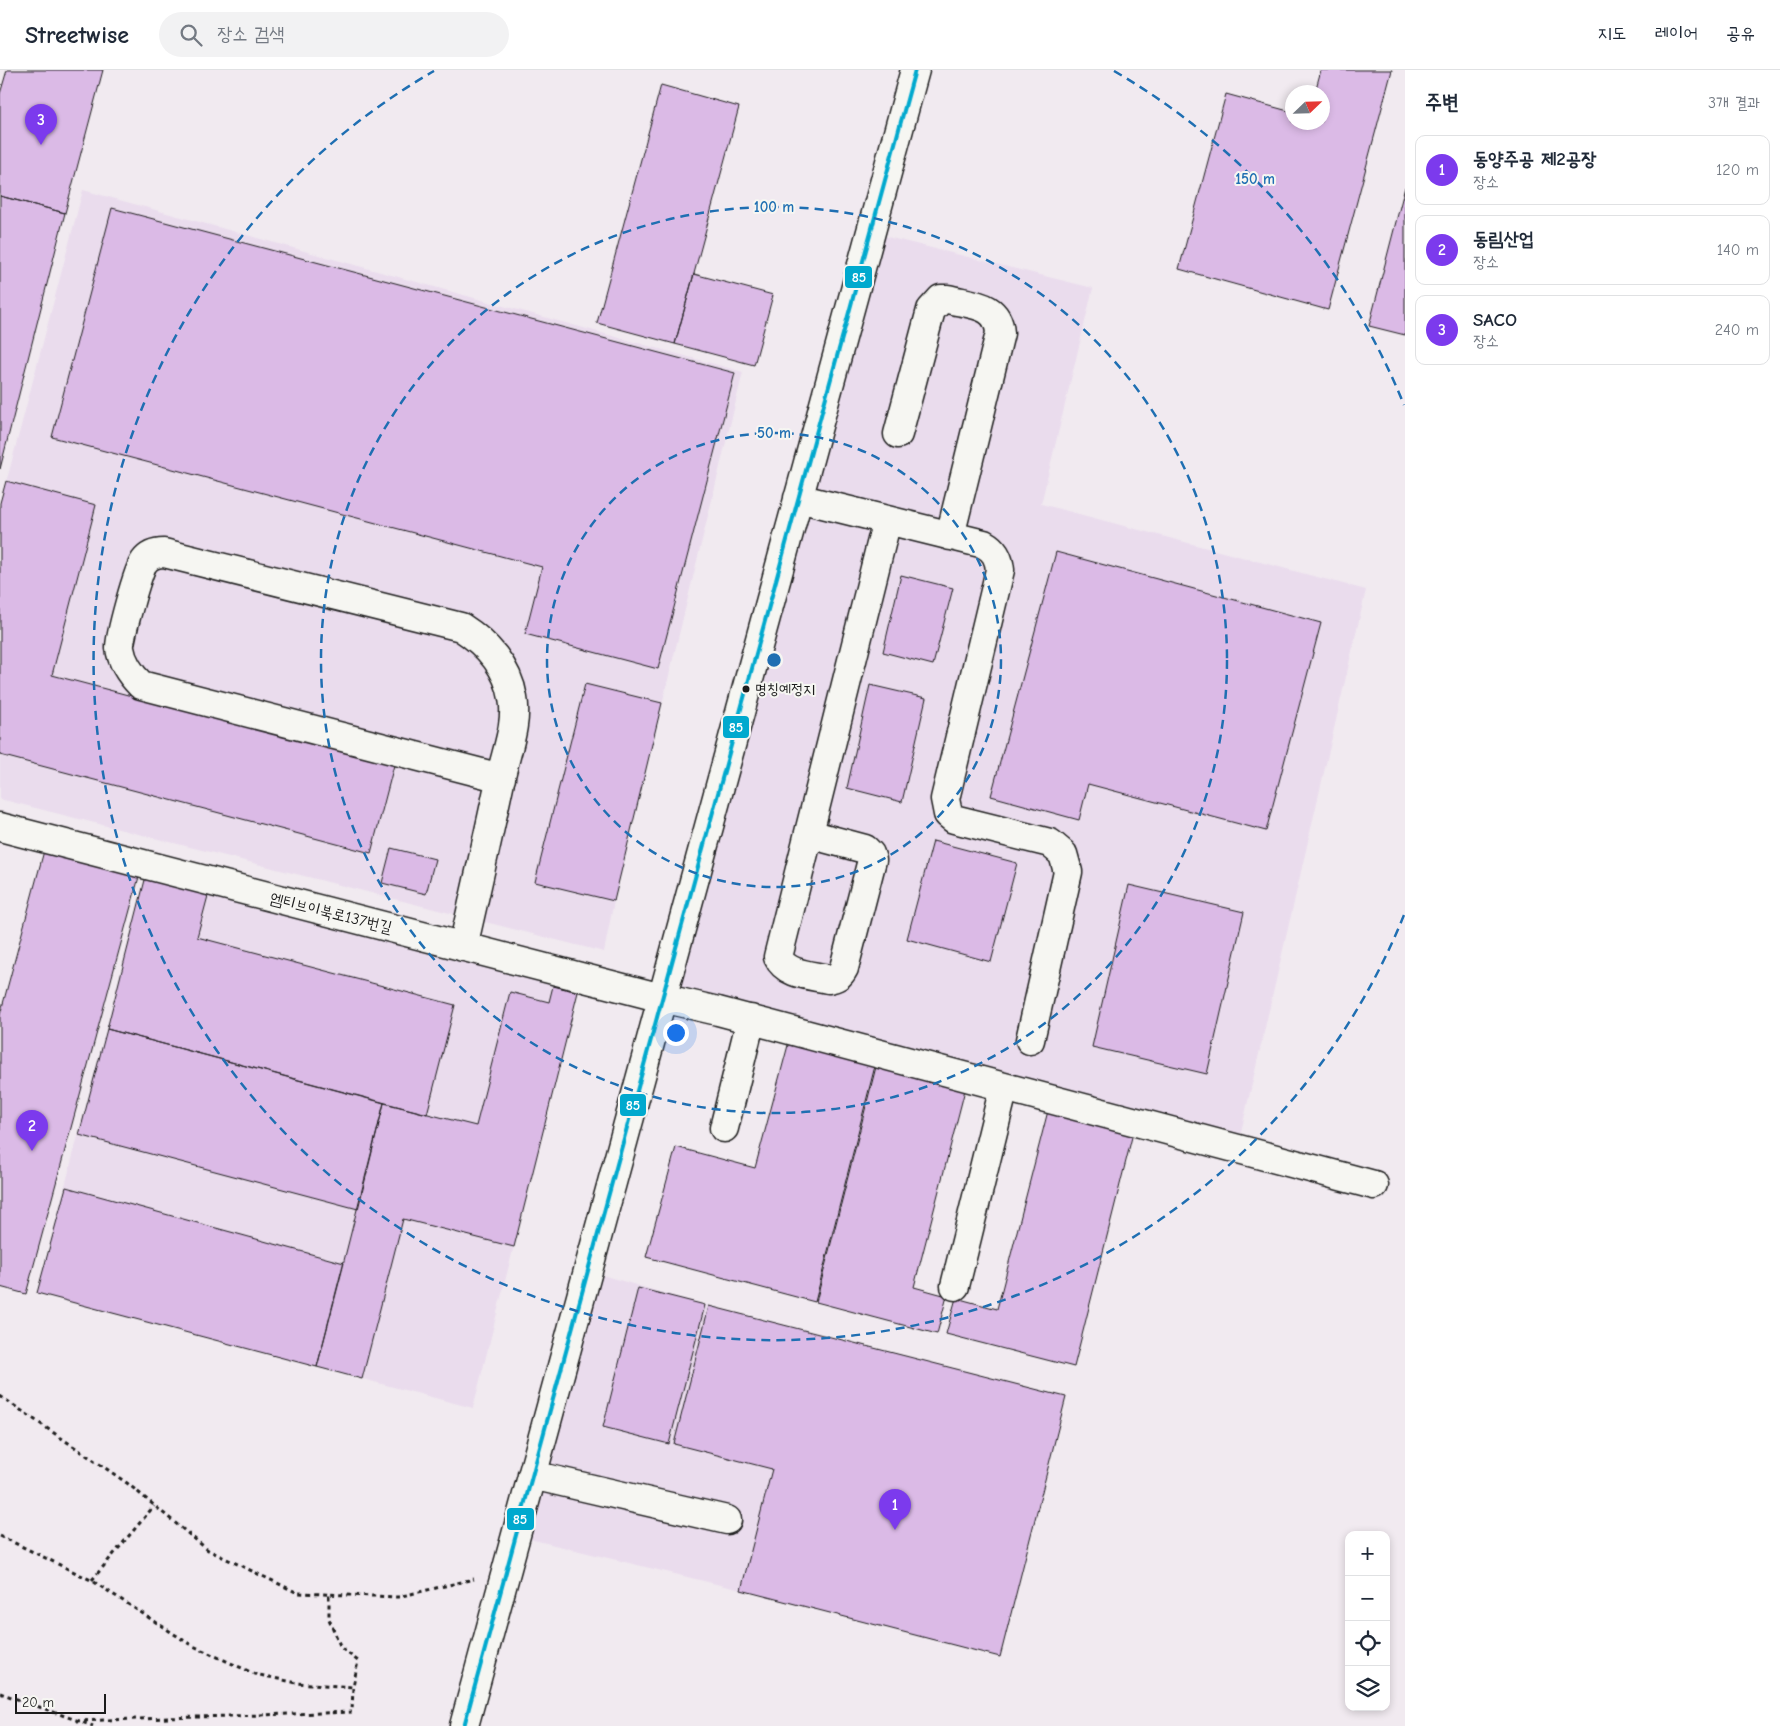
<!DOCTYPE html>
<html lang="ko">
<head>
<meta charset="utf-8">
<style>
  body { margin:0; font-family:"Comic Neue","Poor Story",sans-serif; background:#f2f2f3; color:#1f2937 }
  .controls { position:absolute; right:15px; bottom:15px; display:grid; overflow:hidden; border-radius:10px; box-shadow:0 2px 8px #0003 }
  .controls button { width:45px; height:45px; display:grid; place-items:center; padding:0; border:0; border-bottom:1px solid #e0e1e3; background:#fff; color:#1f2937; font:25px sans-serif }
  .compass { position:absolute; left:1285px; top:15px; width:45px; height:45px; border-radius:50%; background:#fff; box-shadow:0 2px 8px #0003; rotate:67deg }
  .scale { position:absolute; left:15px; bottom:12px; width:91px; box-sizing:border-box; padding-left:5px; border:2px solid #1c1c1c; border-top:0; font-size:14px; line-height:18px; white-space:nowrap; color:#1c1c1c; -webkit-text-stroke:4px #f6f6f2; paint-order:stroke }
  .you { position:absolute; left:675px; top:962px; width:18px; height:18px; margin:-12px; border:4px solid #fff; border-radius:50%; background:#1a73e8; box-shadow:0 0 0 8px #1a73e833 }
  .badge { display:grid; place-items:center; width:32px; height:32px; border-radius:50%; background:#7c3aed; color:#fff; font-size:16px; font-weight:700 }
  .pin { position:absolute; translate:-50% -41px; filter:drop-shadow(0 1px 2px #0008) }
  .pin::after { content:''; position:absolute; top:26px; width:18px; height:15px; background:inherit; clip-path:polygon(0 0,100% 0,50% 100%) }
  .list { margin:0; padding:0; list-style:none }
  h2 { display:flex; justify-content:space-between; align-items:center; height:65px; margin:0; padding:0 20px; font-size:21px }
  h2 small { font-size:16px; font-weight:400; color:#747a83 }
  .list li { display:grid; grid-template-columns:32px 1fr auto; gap:15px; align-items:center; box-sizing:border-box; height:70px; margin:0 10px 10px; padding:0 10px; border:1px solid #e0e1e3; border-radius:10px }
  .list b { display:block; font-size:19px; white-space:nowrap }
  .list p { margin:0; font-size:16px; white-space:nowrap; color:#747a83 }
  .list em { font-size:16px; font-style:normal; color:#747a83 }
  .icon { flex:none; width:28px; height:28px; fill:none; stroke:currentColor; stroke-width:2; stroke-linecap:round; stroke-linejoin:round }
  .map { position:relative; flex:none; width:1405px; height:1656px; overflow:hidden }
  header { display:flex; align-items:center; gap:30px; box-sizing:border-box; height:70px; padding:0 25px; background:#fff; border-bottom:1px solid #e0e1e3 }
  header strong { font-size:24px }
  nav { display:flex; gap:28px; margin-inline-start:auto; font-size:18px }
  .search { width:350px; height:45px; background:#f2f2f3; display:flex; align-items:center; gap:12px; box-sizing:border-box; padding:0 18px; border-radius:28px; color:#747a83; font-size:19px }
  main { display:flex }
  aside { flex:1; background:#fff }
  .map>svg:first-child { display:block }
  .built { fill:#eadced }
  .building { fill:#dbbae6; stroke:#1c1c1c }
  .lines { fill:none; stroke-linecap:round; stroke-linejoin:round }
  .minor-casing { stroke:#1c1c1c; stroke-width:31 }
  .path { stroke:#1c1c1c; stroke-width:3; stroke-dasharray:4 4; stroke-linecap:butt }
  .minor { stroke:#f6f6f2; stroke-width:28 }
  .bus-1-casing { stroke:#f6f6f2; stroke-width:8 }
  .bus-1 { stroke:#00a9ce; stroke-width:4 }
  .ring { fill:none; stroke:#1f6fb2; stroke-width:2.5; stroke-dasharray:9 6 }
  .bus-dot { fill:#1c1c1c; stroke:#f6f6f2; stroke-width:2 }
  .labels { text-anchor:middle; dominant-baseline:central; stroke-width:4; stroke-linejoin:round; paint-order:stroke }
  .bus-label { font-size:15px; fill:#1c1c1c; stroke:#f6f6f2; text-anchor:start }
  .street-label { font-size:16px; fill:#1c1c1c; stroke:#f6f6f2 }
  .centre { fill:#1f6fb2; stroke:#f6f6f2; stroke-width:2.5 }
  .ring-label { font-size:15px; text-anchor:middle; font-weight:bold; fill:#1f6fb2; stroke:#f6f6f2; stroke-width:4; stroke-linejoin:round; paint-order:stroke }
  .line-badge { stroke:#f6f6f2; stroke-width:2 }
  .badge-label { font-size:14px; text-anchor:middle; font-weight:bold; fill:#fff }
</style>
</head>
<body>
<header>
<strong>Streetwise</strong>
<div class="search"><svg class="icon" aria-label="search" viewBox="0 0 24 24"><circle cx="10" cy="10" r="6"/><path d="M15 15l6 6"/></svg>장소 검색</div>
<nav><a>지도</a><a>레이어</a><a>공유</a></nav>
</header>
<main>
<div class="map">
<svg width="1405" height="1656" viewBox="0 0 1405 1656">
  <rect width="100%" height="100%" fill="#f1eaf0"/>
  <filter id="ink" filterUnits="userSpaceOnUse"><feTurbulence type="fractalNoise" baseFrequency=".02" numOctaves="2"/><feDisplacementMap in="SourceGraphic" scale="10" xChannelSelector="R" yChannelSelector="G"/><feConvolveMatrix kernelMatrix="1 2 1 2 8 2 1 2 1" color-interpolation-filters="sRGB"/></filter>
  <g filter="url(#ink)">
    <path class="built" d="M 83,120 L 743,302 L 614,831 L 604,882 L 0,729 L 0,436 Z
      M 871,163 L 1093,218 L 1041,434 L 1366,520 L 1237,1079 L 662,928 Z
      M 146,806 L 578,922 L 473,1338 L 37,1223 Z
      M 588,1201 L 705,1235 L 1066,1327 L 1000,1587 L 741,1520 L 513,1465 Z"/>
    <path class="building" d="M 7,0 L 103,0 L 65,143 L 0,126 L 0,24 Z
      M 1321,0 L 1392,0 L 1328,240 L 1179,199 L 1226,24 L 1292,42 L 1292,52 L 1322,52 L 1322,22 L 1315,22 Z
      M 661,15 L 739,37 L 675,274 L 597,253 Z
      M 1405,117 L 1405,265 L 1369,256 Z
      M 0,126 L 65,143 L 0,399 Z
      M 112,138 L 735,303 L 658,599 L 525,564 L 542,497 L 52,367 Z
      M 694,204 L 773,225 L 754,295 L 675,274 Z
      M 6,411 L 96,435 L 52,605 L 394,695 L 371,783 L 0,685 L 0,433 Z
      M 1056,482 L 1321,553 L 1266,761 L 1088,714 L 1079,750 L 991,726 Z
      M 901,505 L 953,518 L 933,595 L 883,582 Z
      M 585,614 L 662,633 L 614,831 L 535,812 Z
      M 870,615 L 926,628 L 902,732 L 847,718 Z
      M 933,771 L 1017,793 L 991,892 L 907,869 Z
      M 45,777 L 140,803 L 26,1224 L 0,1217 L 0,945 Z
      M 391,778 L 435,789 L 426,824 L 382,813 Z
      M 146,806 L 209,822 L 197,867 L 455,935 L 427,1044 L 107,959 Z
      M 1129,815 L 1244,842 L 1207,1004 L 1092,977 Z
      M 553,916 L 578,922 L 514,1177 L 403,1149 L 362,1309 L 317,1297 L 384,1033 L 476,1056 L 510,922 L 549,932 Z
      M 107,959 L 384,1033 L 358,1139 L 79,1065 Z
      M 791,964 L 877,988 L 815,1232 L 646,1187 L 676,1077 L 755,1098 Z
      M 878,989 L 967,1012 L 914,1217 L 947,1226 L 937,1264 L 816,1232 Z
      M 1050,1033 L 1135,1055 L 1074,1297 L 946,1264 L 956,1228 L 997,1239 Z
      M 66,1117 L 344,1193 L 317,1297 L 37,1223 Z
      M 638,1218 L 705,1235 L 669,1374 L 603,1357 Z
      M 709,1236 L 1066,1327 L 1000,1587 L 741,1520 L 772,1399 L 674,1374 Z"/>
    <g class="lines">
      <defs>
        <path id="minor" d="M 898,364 L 931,240 L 941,229 L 948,229 C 971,235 998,233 1000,263 L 950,466
          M 798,428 L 984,474 C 995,480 999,488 1000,500 L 945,729 L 948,744 L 954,749 L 1050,773 L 1063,784 L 1068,802 L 1030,970
          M 0,757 L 662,928 L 718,941 L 1374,1115
          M 809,764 L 865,779 L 870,784 L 872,790 L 844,898 C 840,906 836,908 828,909 C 811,905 786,905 778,887 L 887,450
          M 463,877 C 476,820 489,763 501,706 C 506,682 518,653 513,628 C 508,597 486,573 461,557 L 164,483 C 156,483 149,485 144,492 C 138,499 119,569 120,578 C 122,593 131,605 141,615 L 501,708
          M 724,1058 L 751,949
          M 955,1216 L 1004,1017
          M 532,1405 L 727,1450
          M 464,1656 L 915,0"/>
      </defs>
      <use href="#minor" class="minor-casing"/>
      <path class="path" d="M 0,1326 L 127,1413 L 208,1480 L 298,1523 L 398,1527 L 474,1509
        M 0,1466 L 91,1510 L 191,1575 L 255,1604 L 297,1613 L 353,1617
        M 92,1510 L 154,1436
        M 0,1623 L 93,1656
        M 76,1651 L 352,1642 L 353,1617 L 358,1591 L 341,1578 L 329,1549 L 329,1524"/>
      <use href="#minor" class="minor"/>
      <defs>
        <path id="bus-1" d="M 464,1656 L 915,0"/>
      </defs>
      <use href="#bus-1" class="bus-1-casing"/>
      <use href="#bus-1" class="bus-1"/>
    </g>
  </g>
  <g class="ring">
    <circle cx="774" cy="590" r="227"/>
    <circle cx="774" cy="590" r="453"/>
    <path d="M1404 845A680 680 0 1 1 434 1M1114 1A680 680 0 0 1 1404 335"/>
  </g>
  <circle class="bus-dot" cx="746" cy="619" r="4.5"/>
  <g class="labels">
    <g class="bus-label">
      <text x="755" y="619">명칭예정지</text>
    </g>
    <g class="street-label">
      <text transform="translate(331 843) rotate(14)">엠티브이북로137번길</text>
    </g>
  </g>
  <circle cx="774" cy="590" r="8" class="centre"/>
  <g class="ring-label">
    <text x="1255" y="114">150 m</text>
    <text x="774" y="142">100 m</text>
    <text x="774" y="368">50 m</text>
  </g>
  <g class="line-badge">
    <rect x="844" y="195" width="29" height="24" rx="5" fill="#00a9ce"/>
    <rect x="722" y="645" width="28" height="24" rx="5" fill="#00a9ce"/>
    <rect x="619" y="1023" width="28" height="24" rx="5" fill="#00a9ce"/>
    <rect x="506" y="1437" width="29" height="24" rx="5" fill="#00a9ce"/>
  </g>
  <g class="badge-label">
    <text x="859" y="212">85</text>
    <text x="736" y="662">85</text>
    <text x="633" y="1040">85</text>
    <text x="520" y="1454">85</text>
  </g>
</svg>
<div class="controls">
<button>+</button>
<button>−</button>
<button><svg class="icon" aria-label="locate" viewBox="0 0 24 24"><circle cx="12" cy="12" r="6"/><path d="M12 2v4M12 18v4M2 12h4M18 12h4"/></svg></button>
<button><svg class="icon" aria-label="layers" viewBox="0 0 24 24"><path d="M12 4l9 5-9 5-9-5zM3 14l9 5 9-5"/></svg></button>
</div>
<svg class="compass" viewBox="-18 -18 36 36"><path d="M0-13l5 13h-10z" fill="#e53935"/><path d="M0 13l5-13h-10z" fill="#747a83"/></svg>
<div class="scale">20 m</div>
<div class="you"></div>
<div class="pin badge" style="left:895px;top:1460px">1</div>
<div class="pin badge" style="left:32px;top:1081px">2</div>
<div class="pin badge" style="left:41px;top:75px">3</div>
</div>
<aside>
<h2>주변<small>3개 결과</small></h2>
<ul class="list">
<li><span class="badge">1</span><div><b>동양주공 제2공장</b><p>장소</p></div><em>120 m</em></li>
<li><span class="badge">2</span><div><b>동림산업</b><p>장소</p></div><em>140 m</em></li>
<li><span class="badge">3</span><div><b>SACO</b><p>장소</p></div><em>240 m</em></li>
</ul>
</aside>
</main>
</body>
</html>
